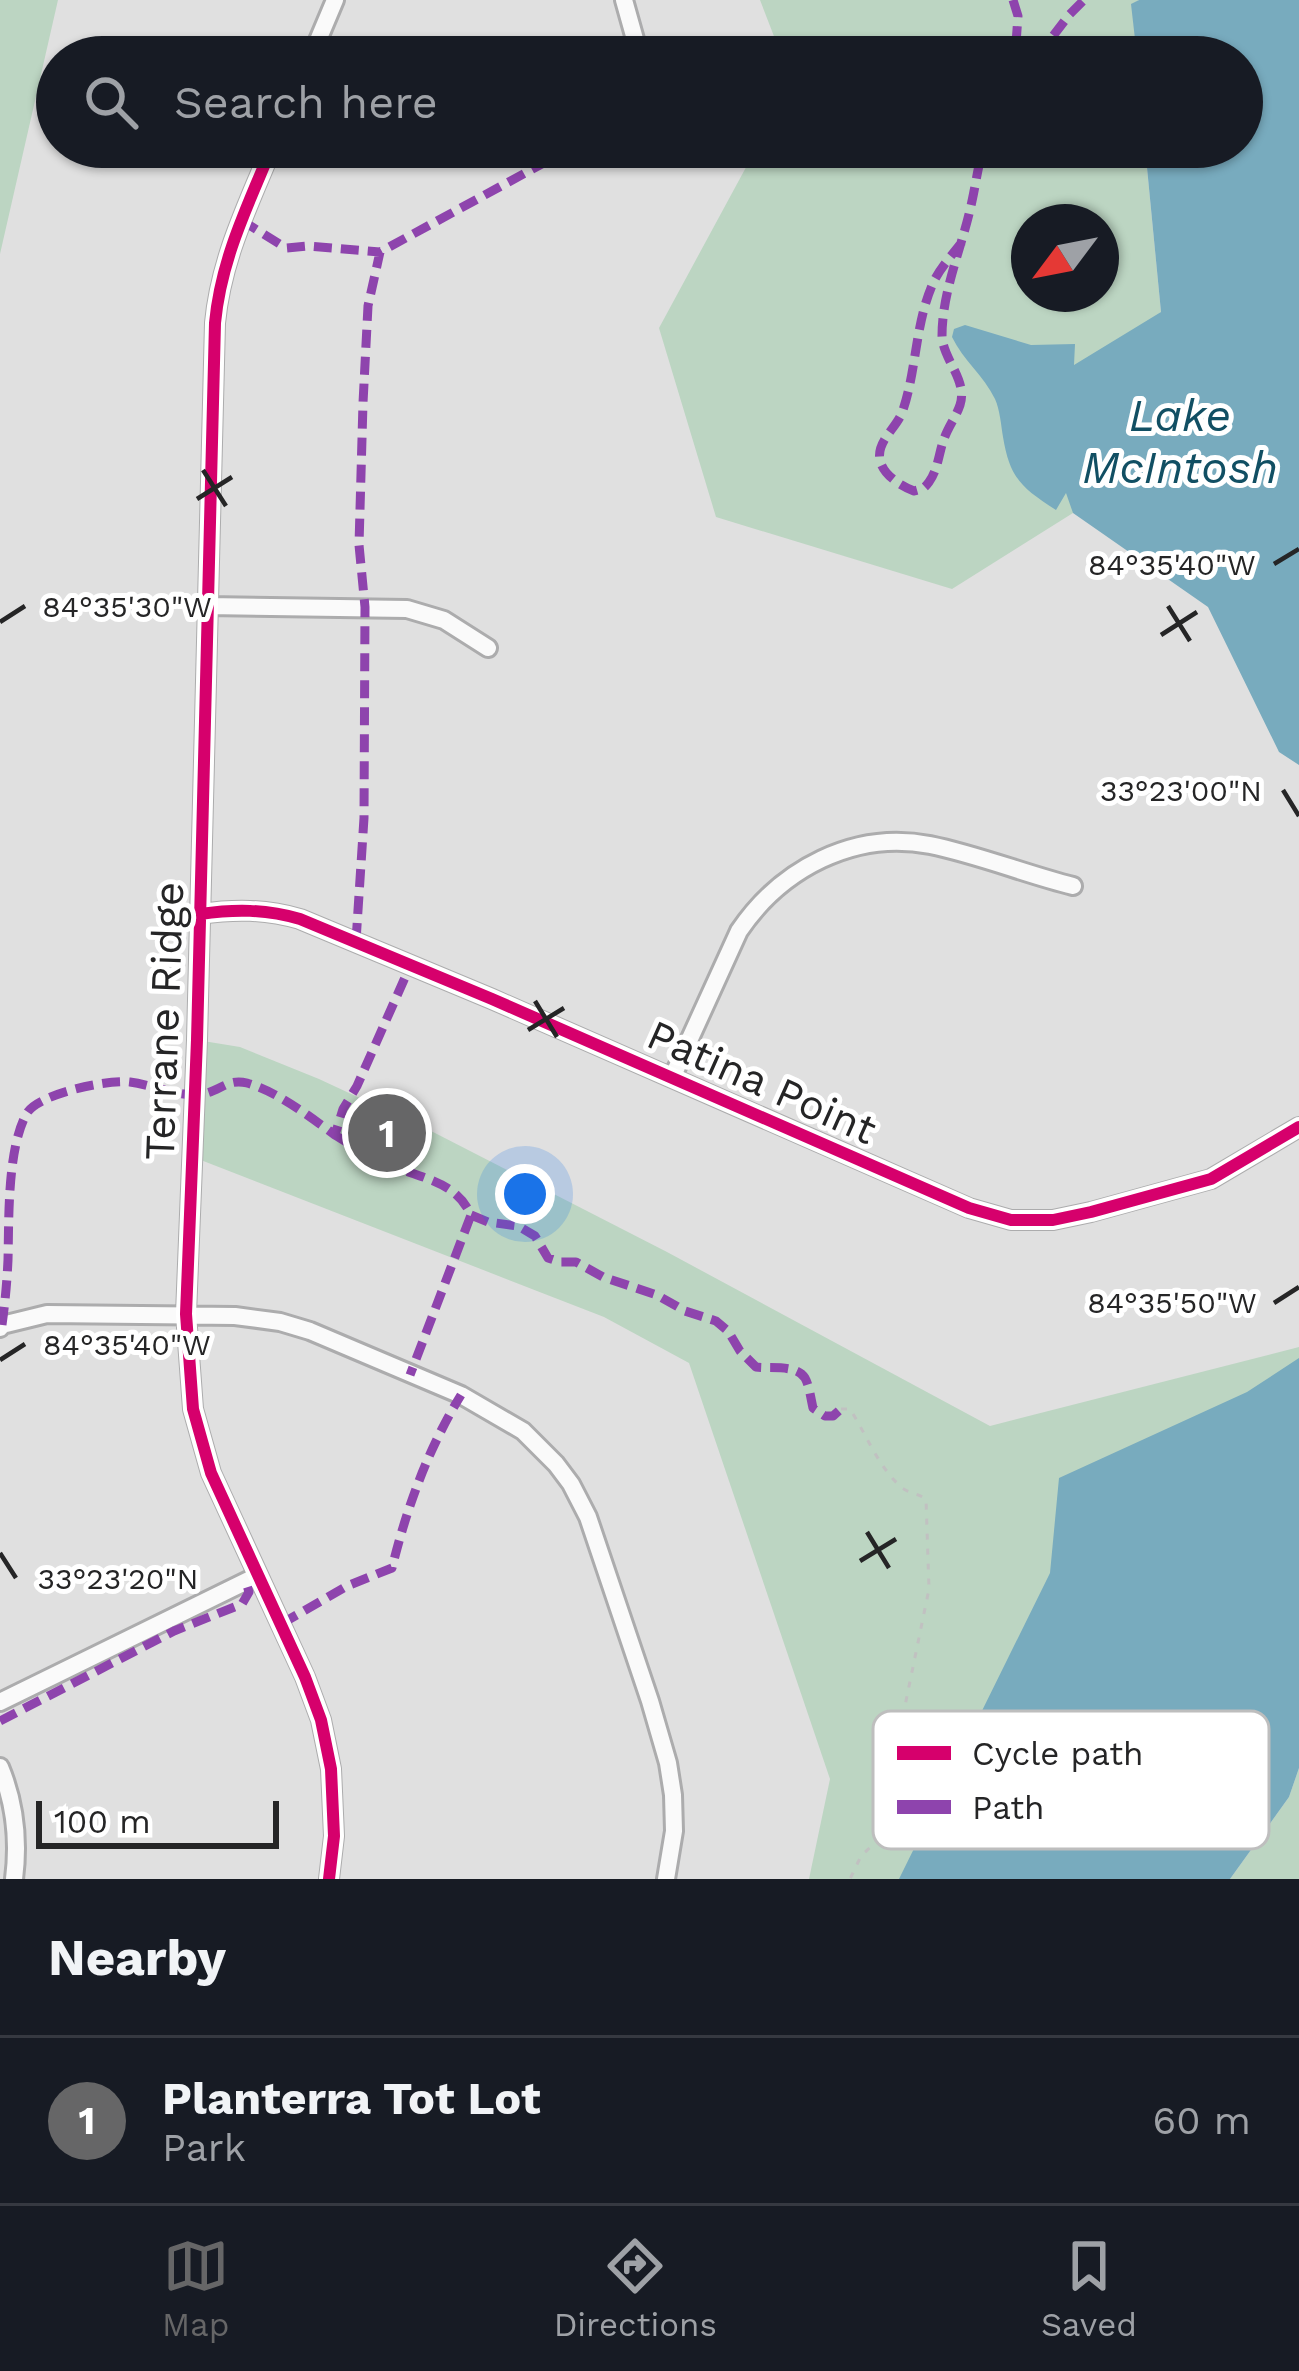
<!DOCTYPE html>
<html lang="en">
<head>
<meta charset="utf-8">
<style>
  body { margin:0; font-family:"Work Sans",sans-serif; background:#20242c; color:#f1f3f6 }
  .compass { position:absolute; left:1011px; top:204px; width:108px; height:108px; border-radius:50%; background:#171b24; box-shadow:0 3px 9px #0004; rotate:238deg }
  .scale { position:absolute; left:36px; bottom:30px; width:243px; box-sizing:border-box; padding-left:12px; border:6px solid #252526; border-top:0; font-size:33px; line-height:42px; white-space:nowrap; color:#252526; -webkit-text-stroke:9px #fff; paint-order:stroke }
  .you { position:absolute; left:525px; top:1194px; width:42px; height:42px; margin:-30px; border:9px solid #fff; border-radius:50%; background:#1a73e8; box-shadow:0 0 0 18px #1a73e833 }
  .badge { display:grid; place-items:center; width:78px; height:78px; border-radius:50%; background:#666667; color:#fff; font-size:39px; font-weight:700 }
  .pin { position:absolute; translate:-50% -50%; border:6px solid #fff; box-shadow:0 3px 12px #0006 }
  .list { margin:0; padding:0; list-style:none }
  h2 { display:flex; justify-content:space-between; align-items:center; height:156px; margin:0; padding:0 48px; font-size:51px }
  h2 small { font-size:39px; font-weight:400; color:#9ea1a6 }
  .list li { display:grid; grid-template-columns:78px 1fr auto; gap:36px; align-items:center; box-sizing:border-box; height:168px; padding:0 48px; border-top:3px solid #363941 }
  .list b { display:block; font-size:45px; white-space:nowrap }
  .list p { margin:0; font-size:39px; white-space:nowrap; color:#9ea1a6 }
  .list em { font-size:39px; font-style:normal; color:#9ea1a6 }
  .icon { flex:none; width:66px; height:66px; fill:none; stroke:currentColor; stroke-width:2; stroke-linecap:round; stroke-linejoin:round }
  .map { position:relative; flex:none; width:1299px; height:1879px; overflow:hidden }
  .search { position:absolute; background:#171b24; box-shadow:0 3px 9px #0004; left:36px; right:36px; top:36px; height:132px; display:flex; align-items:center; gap:30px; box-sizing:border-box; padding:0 42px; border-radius:66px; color:#9ea1a6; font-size:45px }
  .sheet { height:324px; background:#171b24 }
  nav { display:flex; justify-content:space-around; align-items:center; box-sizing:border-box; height:168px; border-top:3px solid #363941; background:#171b24; font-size:33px; color:#9ea1a6 }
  nav a { display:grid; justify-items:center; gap:6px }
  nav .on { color:#666667 }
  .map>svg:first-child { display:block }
  .green { fill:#bcd5c2; fill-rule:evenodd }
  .water { fill:#78abbe }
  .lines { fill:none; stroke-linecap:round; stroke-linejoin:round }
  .minor-casing { stroke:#acacad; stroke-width:22 }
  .path { stroke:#c1c1c1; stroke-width:3; stroke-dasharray:6 9; stroke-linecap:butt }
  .minor { stroke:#fafafa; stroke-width:16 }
  .quiet { stroke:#8e44ad; stroke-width:9; stroke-dasharray:18 9; stroke-linecap:butt }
  .cycleway-casing { stroke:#fff; stroke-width:20 }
  .cycleway { stroke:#d6006c; stroke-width:12 }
  .ticks { fill:none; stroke:#252526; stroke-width:4.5 }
  .labels { text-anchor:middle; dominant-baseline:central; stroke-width:10; stroke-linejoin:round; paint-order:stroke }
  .street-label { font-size:42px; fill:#252526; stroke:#fff }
  .water-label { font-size:45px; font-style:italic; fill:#114f63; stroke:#fff }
  .key { fill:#fff; stroke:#bebebe; stroke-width:3 }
  .key-label { font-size:33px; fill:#252526 }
  .ticks-label { font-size:30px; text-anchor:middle; fill:#252526; stroke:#fff; stroke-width:10; stroke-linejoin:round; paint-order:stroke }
</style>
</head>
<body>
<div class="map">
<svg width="1299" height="1879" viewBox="0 0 1299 1879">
  <rect width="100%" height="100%" fill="#e0e0e0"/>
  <path class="green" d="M 0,0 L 58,0 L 0,254 Z
    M 760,0 L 1139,0 L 1132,5 L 1137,57 L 782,57 Z
    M 757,147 L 1145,147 L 1161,312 L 1079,407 L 1073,513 L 952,589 L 716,517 L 659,328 ZM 1029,222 L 1101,222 L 1101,294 L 1029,294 Z
    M 197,1040 L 240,1047 L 319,1079 L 435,1133 L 667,1252 L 990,1426 L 1299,1347 L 1299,1498 L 956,1879 L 809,1879 L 830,1779 L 689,1363 L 604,1317 L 193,1157 Z
    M 1299,1768 L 1299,1879 L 1230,1879 L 1289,1797 Z"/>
  <path class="water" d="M 1139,0 L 1299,0 L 1299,765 L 1279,752 L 1208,607 L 1073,513 L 1066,493 L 1056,510 C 1022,488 1010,479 1003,437 C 1001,425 1000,410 995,399 C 984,376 963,360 952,337 L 954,329 L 965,325 L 1031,345 L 1075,344 L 1074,365 L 1161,312 L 1145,147 L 1242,147 L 1242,57 L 1137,57 L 1131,4 Z
    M 1299,1358 L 1299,1768 L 1289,1797 L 1230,1879 L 899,1879 L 1050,1573 L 1059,1478 L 1247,1392 Z"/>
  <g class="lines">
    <defs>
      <path id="minor" d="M 624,0 L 640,57
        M 311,57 L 335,0
        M 272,147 C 248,205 221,259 215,323 L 197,1040 L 186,1314 L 193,1409 L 211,1473 L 305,1677 L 321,1720 L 331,1769 L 334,1836 L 329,1879
        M 207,606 L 407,609 L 444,620 L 488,648
        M 200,914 C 235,909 265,909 300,919 L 492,999 L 969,1208 L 1011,1220 L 1053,1220 L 1091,1212 L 1211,1179 L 1299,1127
        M 672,1078 L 739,931 C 781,869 854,830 930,845 C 979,855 1025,874 1073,886
        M 0,1328 L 2,1325 L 47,1314 L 235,1316 L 280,1322 L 310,1331 L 461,1395 L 523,1431 L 556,1464 L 571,1484 L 588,1517 L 650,1701 L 668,1763 L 673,1795 L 674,1831 L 666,1879
        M 0,1702 L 257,1576
        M 0,1767 C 15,1803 19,1840 14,1879"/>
    </defs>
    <use href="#minor" class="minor-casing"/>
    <path class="path" d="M 841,1409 L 850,1409 C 866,1434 878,1466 900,1486 C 907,1493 917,1493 926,1499 L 929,1589 L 899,1735 L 901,1790 L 898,1821 L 861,1856 L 850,1879"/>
    <use href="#minor" class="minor"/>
    <path class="quiet" d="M 1013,0 L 1018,16 L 1015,57
      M 1037,57 L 1069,15 L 1084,0
      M 241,220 L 286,248 L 308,246 L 380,252
      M 962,242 C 952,255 941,267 934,281 C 915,322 917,368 903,410 C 898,427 876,441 880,460 C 883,475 901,486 914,491 C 923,488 923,490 929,482 C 938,470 939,452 944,439 C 948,427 956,417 960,405 C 968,380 943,360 942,336 C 942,290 963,245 972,201 C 976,183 978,165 984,147
      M 356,941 L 364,818 L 365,607 L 359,545 L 363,403 L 368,306 L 380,252 L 573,147
      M 335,1135 C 354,1147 372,1158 393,1166 C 424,1179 456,1182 471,1215 L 410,1375
      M 471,1215 L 488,1222 L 518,1226 L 535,1236 L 548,1258 L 560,1262 L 576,1262 L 603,1277 L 657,1295 L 685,1311 L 716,1321 L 728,1331 L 740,1351 L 756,1367 C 770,1369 796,1364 805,1378 C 809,1385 811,1399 813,1408 L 825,1416 L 833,1416 L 841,1409
      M 2,1325 C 5,1303 7,1282 8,1260 C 9,1220 7,1148 27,1113 C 38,1094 108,1079 130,1082 C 154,1085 179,1098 203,1094 C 220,1091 228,1078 247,1083 C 278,1092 309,1116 335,1135 L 343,1109 L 357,1086 L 411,964
      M 281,1624 L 347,1586 L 392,1568 C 407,1507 428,1449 461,1395
      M 0,1721 L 174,1631 L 242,1604 L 249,1592 L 246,1582"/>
    <defs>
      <path id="cycleway" d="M 272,147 C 248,205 221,259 215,323 L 197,1040 L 186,1314 L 193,1409 L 211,1473 L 305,1677 L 321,1720 L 331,1769 L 334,1836 L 329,1879
        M 200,914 C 235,909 265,909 300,919 L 492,999 L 969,1208 L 1011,1220 L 1053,1220 L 1091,1212 L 1211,1179 L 1299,1127"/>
    </defs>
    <use href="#cycleway" class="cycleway-casing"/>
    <use href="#cycleway" class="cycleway"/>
  </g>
  <path class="ticks" d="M 203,470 L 226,506M 197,499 L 232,477M 1274,564 L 1299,549M 1168,606 L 1190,641M 0,622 L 25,606M 1161,635 L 1197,612M 1283,790 L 1299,816M 535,1001 L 557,1037M 528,1030 L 564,1008M 1274,1303 L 1299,1287M 0,1360 L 25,1344M 867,1532 L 889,1568M 0,1553 L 16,1578M 860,1561 L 896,1539"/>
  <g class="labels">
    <g class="street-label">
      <text transform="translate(164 1021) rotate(-88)">Terrane Ridge</text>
      <text transform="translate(762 1082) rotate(24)">Patina Point</text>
    </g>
    <g class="water-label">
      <text x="1180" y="415">Lake<tspan x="1180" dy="52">McIntosh</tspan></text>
    </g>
  </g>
  <rect x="873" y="1711" width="396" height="138" rx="18" class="key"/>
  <rect x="897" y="1746" width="54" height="14" fill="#d6006c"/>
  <rect x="897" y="1800" width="54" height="14" fill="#8e44ad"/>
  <g class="key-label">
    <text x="972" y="1765">Cycle path</text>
    <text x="972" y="1819">Path</text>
  </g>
  <g class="ticks-label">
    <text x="1172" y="575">84°35'40"W</text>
    <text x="127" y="617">84°35'30"W</text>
    <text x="1181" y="801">33°23'00"N</text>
    <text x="1172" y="1313">84°35'50"W</text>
    <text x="127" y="1355">84°35'40"W</text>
    <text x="118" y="1589">33°23'20"N</text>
  </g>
</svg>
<svg class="compass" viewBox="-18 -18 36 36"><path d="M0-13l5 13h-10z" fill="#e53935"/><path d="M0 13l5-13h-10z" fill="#9ea1a6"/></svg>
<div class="scale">100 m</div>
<div class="you"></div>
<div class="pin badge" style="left:387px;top:1133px">1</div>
<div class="search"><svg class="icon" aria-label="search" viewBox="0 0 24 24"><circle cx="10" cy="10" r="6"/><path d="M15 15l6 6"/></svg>Search here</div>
</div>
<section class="sheet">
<h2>Nearby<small></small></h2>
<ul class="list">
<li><span class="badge">1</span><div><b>Planterra Tot Lot</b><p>Park</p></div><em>60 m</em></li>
</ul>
</section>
<nav>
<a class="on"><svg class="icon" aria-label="map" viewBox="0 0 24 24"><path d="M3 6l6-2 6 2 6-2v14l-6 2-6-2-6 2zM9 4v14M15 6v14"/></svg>Map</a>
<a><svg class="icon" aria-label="directions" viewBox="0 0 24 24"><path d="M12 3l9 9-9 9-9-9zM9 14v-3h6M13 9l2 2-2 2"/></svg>Directions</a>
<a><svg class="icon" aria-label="saved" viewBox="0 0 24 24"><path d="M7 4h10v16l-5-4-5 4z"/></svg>Saved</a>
</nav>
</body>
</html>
